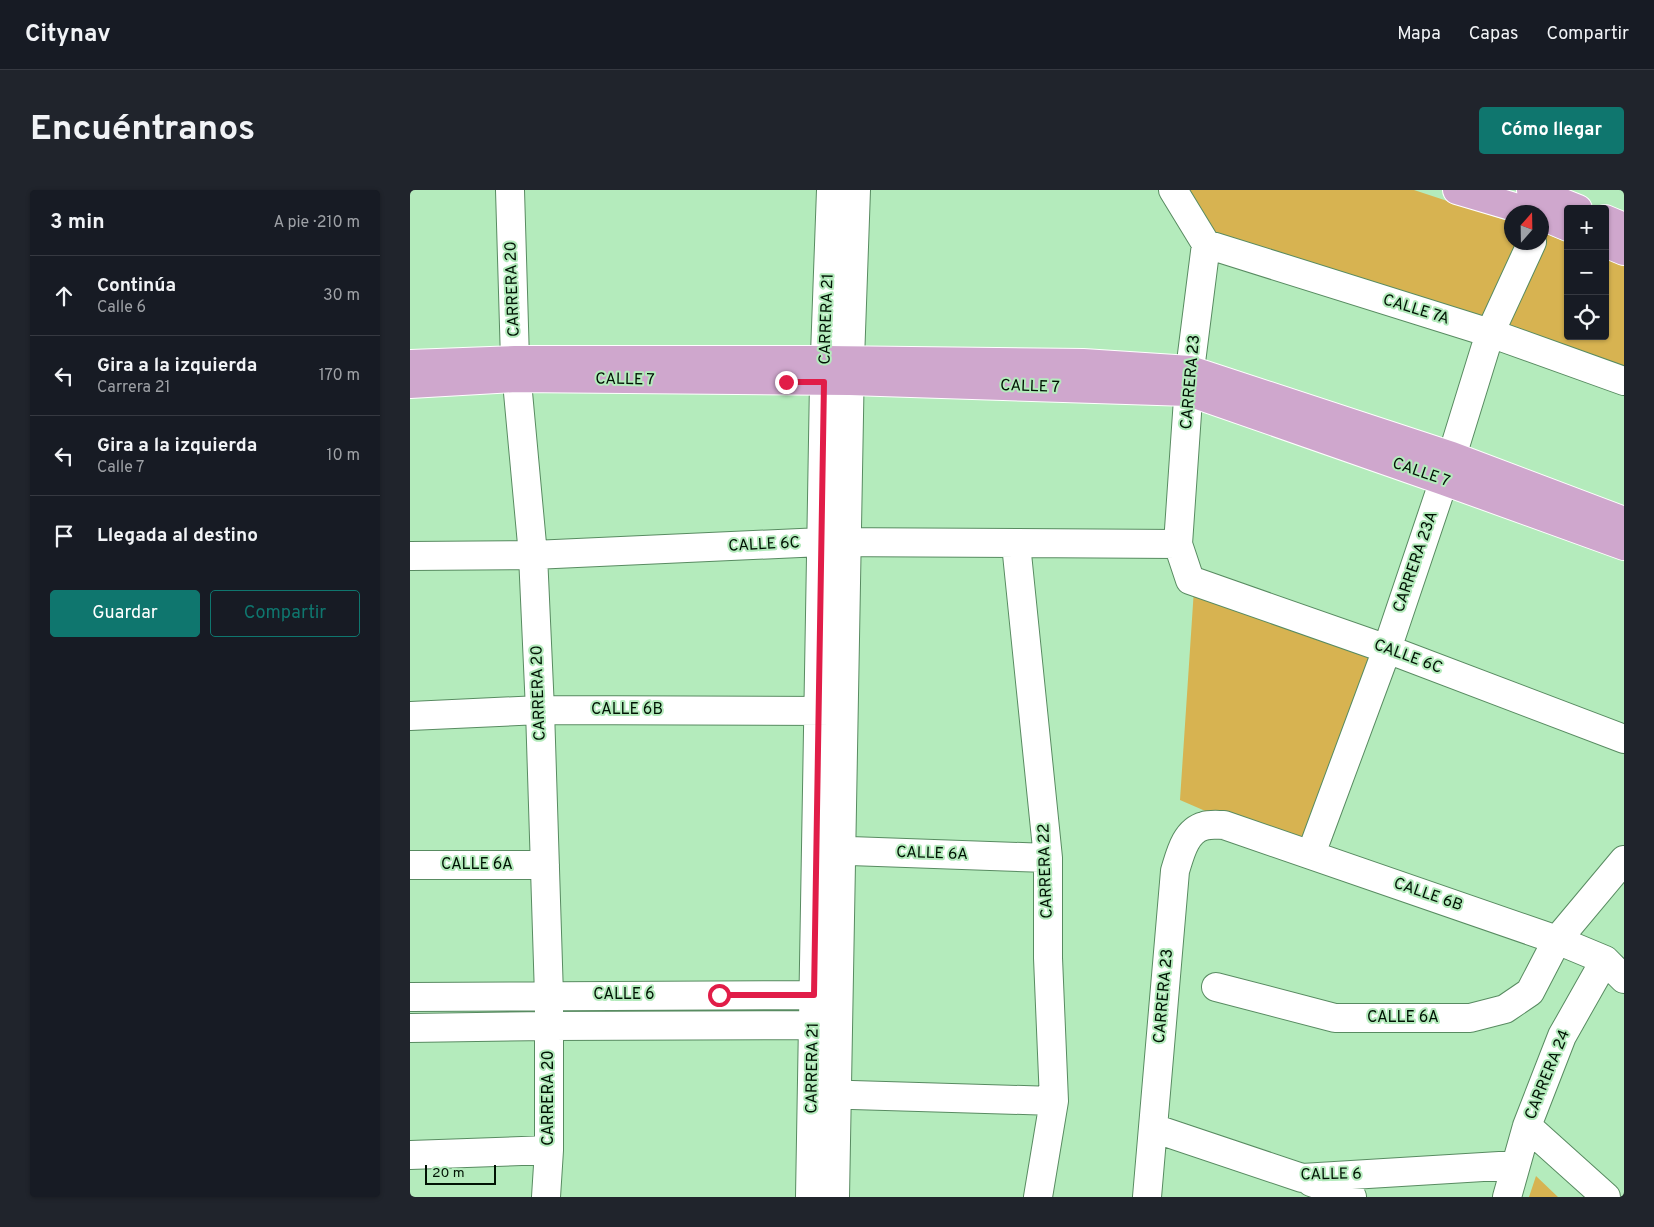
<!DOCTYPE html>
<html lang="es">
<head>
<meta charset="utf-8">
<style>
  body { margin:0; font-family:Overpass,sans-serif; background:#20242c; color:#f1f3f6 }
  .controls { position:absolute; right:15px; top:15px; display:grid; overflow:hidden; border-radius:5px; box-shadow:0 1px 4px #0004 }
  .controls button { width:45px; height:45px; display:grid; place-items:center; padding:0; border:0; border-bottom:1px solid #363941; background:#171b24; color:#f1f3f6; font:25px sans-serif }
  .compass { position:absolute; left:1094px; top:15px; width:45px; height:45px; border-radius:50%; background:#171b24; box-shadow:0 1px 4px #0004; rotate:20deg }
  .scale { position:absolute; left:15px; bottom:12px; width:71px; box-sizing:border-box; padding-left:5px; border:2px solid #011304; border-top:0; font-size:14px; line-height:18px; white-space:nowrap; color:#011304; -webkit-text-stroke:4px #b4ebbc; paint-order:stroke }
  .stop { position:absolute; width:15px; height:15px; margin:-11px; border:4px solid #e11d48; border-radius:50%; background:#fff }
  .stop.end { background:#e11d48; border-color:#fff; box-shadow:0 1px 5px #0008 }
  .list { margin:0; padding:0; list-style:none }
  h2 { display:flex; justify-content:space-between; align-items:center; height:65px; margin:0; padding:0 20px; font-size:21px }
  h2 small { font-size:16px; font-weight:400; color:#9ea1a6 }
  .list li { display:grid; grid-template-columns:32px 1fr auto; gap:15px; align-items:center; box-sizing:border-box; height:80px; padding:0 20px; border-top:1px solid #363941 }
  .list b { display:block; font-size:19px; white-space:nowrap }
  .list p { margin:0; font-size:16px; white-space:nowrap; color:#9ea1a6 }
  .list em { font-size:16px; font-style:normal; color:#9ea1a6 }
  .actions { display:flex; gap:10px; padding:15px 20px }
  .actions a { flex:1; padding:11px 0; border:1px solid #0f766e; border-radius:5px; text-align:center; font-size:18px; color:#0f766e }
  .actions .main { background:#0f766e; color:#fff }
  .icon { flex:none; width:28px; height:28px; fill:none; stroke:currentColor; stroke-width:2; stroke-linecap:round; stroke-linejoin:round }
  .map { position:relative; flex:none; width:1214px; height:1007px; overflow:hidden; border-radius:5px }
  header { display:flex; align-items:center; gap:30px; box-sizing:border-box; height:70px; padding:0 25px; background:#171b24; border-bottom:1px solid #363941 }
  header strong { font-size:24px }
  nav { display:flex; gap:28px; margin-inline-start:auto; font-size:18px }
  .intro { display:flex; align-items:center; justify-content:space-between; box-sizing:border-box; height:120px; padding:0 30px }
  h1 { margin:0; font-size:35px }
  .button { padding:12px 22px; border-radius:5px; background:#0f766e; color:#fff; font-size:18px; font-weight:700 }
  main { display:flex; gap:30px; padding:0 30px }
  aside { flex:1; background:#171b24; border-radius:5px; box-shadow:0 1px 4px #0004 }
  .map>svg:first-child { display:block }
  .park { fill:#d7b351 }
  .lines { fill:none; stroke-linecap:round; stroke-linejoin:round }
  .minor-casing { stroke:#588b61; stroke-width:30 }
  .major-casing { stroke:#fff; stroke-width:30 }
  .minor { stroke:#fff; stroke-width:28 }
  .major { stroke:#cfa7cd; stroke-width:28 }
  .route { stroke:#e11d48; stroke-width:6 }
  .labels { text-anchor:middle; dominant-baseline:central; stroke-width:4; stroke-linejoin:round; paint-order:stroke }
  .street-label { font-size:16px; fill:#011304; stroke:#b4ebbc }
</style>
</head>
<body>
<header>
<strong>Citynav</strong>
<nav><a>Mapa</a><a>Capas</a><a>Compartir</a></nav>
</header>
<div class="intro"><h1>Encuéntranos</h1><a class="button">Cómo llegar</a></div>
<main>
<aside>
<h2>3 min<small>A pie · 210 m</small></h2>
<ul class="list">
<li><svg class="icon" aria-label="ahead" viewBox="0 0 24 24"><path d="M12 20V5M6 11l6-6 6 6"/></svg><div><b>Continúa</b><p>Calle 6</p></div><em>30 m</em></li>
<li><svg class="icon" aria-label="left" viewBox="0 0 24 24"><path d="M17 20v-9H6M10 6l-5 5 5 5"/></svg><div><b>Gira a la izquierda</b><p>Carrera 21</p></div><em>170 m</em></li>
<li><svg class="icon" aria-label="left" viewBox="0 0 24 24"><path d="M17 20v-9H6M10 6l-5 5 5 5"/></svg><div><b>Gira a la izquierda</b><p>Calle 7</p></div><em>10 m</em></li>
<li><svg class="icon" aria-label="arrive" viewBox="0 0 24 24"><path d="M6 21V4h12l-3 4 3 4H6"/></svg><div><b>Llegada al destino</b></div></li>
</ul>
<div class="actions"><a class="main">Guardar</a><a>Compartir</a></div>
</aside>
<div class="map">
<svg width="1214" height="1007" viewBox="0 0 1214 1007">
  <rect width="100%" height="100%" fill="#b4ebbc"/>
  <path class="park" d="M 780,0 L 1004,0 L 1101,32 L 1102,52 L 1132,52 L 1132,42 L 1158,53 L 1158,146 L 1195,146 L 1195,68 L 1214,75 L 1214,178 L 808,46 Z
    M 784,399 L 970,464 L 898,658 L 816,630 L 770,610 Z
    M 1126,986 L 1148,1007 L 1119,1007 Z"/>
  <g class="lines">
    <defs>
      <path id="minor" d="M 100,0 L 105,170 L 123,365 L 130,520 L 139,806 L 139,960 L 136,1007
        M 763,0 L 796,54 L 780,180 L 768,354 L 780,390 L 977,459 L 1214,549
        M 796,54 L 1080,143 L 1214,191
        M 606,354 L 638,668 L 638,768 L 644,911 L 628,1007
        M 0,366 L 123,365 L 412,352 L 768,354
        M 0,526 L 130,520 L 426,521
        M 412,660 L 638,668
        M 901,664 L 977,459 L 1042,266 L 1080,143 L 1122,52
        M 0,675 L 135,675
        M 806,797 L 925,828 L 1060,828 L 1095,819 L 1120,802 L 1147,750 L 1214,670
        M 0,807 L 422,805
        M 0,838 L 139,836 L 421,835
        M 409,904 L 644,911
        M 1117,936 L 1196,1007
        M 743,938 L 892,988 L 1106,975
        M 0,965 L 139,960
        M 901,992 L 942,1007
        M 400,1007 L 414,192 L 421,0
        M 425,1007 L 440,170 L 446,0
        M 737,1007 L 765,681 C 770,665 775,641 794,636 C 800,634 808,635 814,635 L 1147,750 L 1195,770 L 1214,789
        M 1097,1007 L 1117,936 L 1152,846 L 1195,770"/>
      <path id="major" d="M 1047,0 L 1121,22
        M 1121,0 L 1168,19
        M 1132,26 L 1158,37
        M 1195,29 L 1214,37
        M 1195,53 L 1214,61
        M 0,174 L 105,170 L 415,170 L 673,173 L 780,180 L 1042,266 L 1214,331
        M 0,194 L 106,188 L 440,191 L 779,202 L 1034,291 L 1214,356"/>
    </defs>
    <use href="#minor" class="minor-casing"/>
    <use href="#major" class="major-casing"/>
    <use href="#minor" class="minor"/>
    <use href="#major" class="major"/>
  </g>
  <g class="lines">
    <path class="route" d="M 309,805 L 404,805 L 414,192 L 376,192"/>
  </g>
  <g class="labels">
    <g class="street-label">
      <text transform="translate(103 99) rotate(-92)">CARRERA 20</text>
      <text transform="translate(1006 120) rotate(17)">CALLE 7A</text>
      <text transform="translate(417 129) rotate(-88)">CARRERA 21</text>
      <text transform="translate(215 190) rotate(1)">CALLE 7</text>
      <text transform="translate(781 192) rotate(-85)">CARRERA 23</text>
      <text transform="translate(620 197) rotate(2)">CALLE 7</text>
      <text transform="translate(1011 283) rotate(19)">CALLE 7</text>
      <text transform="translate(354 355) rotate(-3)">CALLE 6C</text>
      <text transform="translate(1006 372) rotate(-71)">CARRERA 23A</text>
      <text transform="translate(998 467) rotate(20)">CALLE 6C</text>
      <text transform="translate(129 503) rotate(-92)">CARRERA 20</text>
      <text x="217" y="520">CALLE 6B</text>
      <text transform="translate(522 664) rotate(2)">CALLE 6A</text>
      <text x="67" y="675">CALLE 6A</text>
      <text transform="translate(636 681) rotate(-92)">CARRERA 22</text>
      <text transform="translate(1018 705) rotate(19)">CALLE 6B</text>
      <text x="214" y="805">CALLE 6</text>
      <text transform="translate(754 806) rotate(-85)">CARRERA 23</text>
      <text x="993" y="828">CALLE 6A</text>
      <text transform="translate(403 878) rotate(-89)">CARRERA 21</text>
      <text transform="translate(1138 885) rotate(-68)">CARRERA 24</text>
      <text transform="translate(139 908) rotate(-90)">CARRERA 20</text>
      <text transform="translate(921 985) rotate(-1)">CALLE 6</text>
    </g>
  </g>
</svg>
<div class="controls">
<button>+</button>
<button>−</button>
<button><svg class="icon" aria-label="locate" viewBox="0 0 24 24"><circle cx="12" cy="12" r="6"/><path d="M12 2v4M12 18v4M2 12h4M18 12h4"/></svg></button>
</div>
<svg class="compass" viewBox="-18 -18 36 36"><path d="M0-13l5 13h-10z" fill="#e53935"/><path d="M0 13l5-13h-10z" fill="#9ea1a6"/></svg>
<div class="scale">20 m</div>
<div class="stop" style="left:309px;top:805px"></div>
<div class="stop end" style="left:376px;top:192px"></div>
</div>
</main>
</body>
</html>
